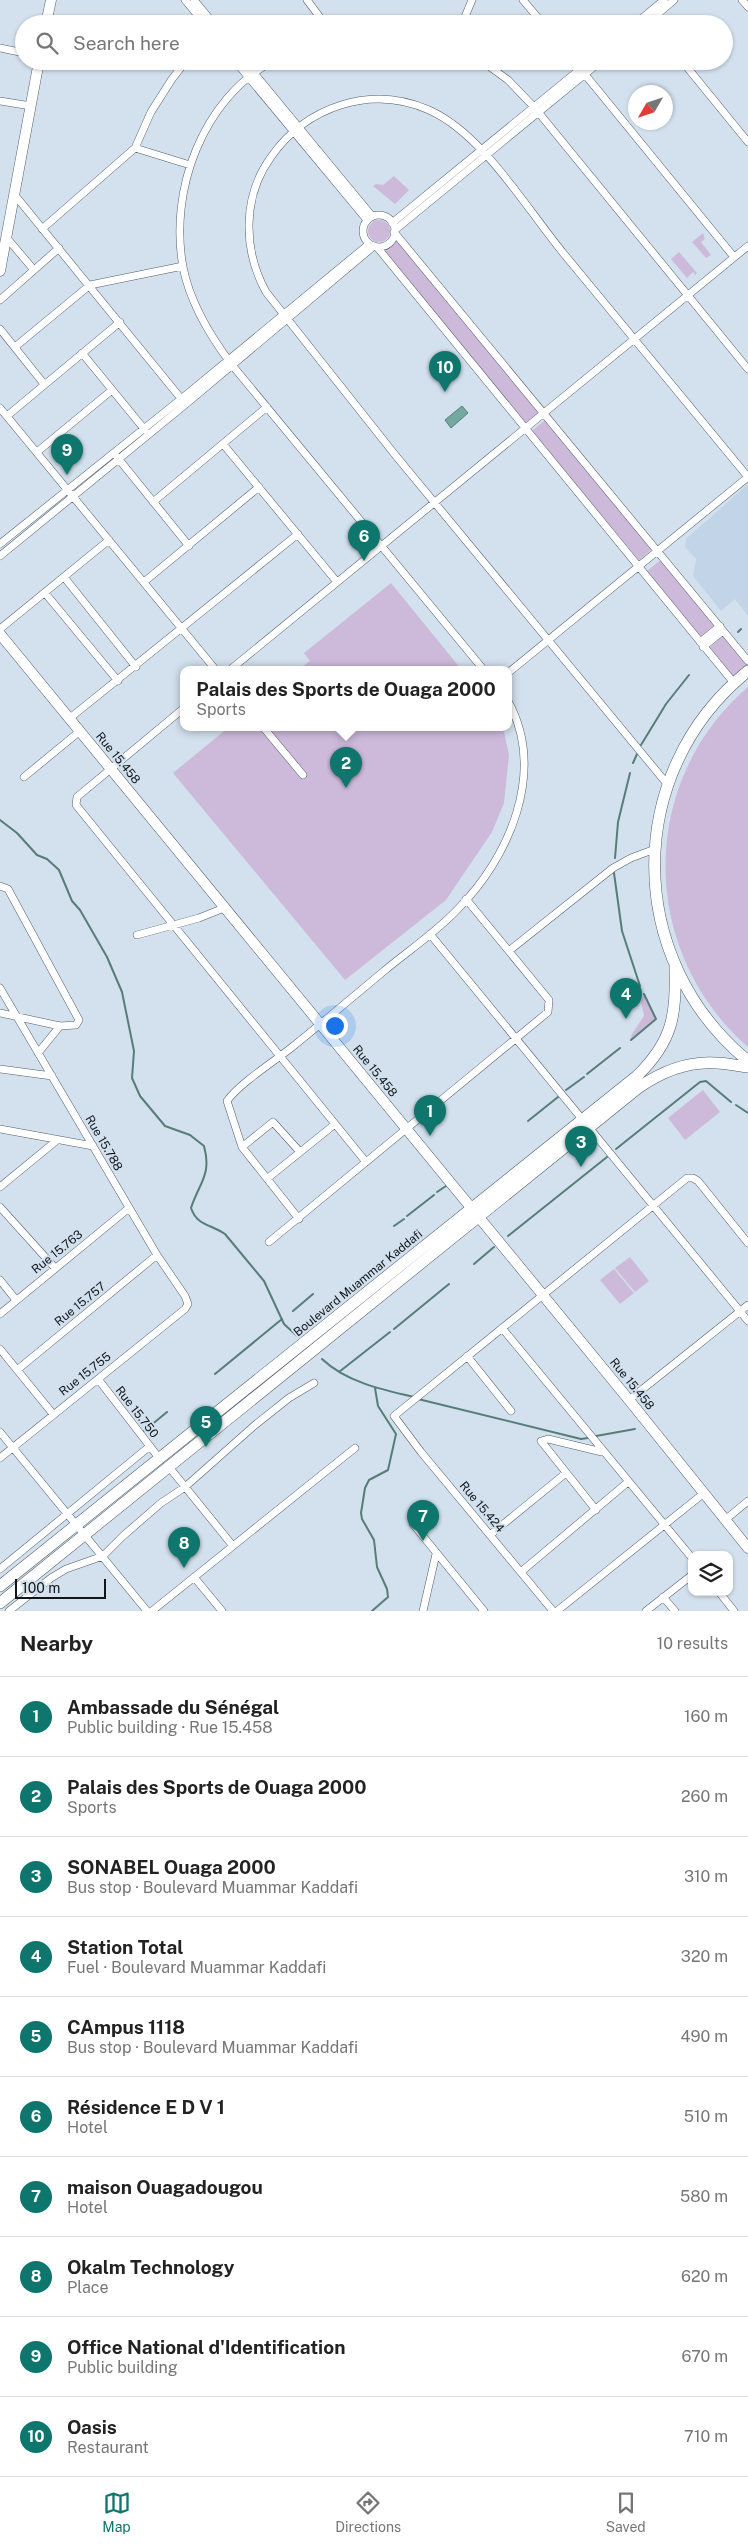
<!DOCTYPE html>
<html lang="en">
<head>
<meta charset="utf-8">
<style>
  body { margin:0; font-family:"Public Sans",sans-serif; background:#f2f2f2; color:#222 }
  .controls { position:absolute; right:15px; bottom:15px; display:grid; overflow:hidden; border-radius:10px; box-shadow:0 1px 4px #0004 }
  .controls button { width:45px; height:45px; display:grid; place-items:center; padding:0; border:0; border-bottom:1px solid #e0e0e0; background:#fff; color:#222; font:25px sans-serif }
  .compass { position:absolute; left:628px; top:85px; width:45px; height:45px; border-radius:50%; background:#fff; box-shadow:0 1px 4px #0004; rotate:231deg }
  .scale { position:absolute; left:15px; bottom:12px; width:91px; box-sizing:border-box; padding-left:5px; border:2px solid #11151a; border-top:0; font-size:14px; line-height:18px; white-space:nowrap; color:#11151a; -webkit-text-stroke:4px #d3e1ee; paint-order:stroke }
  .you { position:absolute; left:334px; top:1025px; width:18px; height:18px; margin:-12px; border:4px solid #fff; border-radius:50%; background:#1a73e8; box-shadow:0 0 0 8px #1a73e833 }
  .badge { display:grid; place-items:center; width:32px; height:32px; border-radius:50%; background:#0f766e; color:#fff; font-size:16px; font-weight:700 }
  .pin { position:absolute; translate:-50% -41px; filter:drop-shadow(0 1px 2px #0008) }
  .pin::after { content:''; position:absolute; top:26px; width:18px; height:15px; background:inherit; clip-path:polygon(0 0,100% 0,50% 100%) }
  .popup { position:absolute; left:180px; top:666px; width:332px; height:65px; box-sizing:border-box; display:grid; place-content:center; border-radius:10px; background:#fff; filter:drop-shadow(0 1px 4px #0005); font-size:16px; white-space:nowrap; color:#767676 }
  .popup b { font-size:19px; color:#222 }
  .popup::after { content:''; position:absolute; left:50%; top:100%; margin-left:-10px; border:10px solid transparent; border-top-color:#fff }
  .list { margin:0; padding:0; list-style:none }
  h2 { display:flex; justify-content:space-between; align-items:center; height:65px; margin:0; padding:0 20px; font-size:21px }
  h2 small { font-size:16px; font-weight:400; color:#767676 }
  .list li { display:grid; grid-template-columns:32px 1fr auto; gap:15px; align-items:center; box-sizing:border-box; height:80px; padding:0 20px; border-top:1px solid #e0e0e0 }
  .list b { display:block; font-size:19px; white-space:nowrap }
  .list p { margin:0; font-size:16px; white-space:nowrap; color:#767676 }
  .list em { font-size:16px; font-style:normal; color:#767676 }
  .icon { flex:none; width:28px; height:28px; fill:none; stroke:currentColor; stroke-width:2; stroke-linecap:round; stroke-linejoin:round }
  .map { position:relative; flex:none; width:748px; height:1611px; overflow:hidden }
  .search { position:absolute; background:#fff; box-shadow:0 1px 4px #0004; left:15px; right:15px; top:15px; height:55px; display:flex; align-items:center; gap:12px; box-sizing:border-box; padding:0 18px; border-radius:28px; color:#767676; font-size:19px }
  .sheet { height:865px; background:#fff }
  nav { display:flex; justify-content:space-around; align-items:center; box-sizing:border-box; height:70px; border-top:1px solid #e0e0e0; background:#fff; font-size:14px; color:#767676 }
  nav a { display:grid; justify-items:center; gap:2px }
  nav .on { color:#0f766e }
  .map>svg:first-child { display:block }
  .built { fill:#c2d5e8 }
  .green { fill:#cdbadb }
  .water { fill:#73a9a0; stroke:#567d78 }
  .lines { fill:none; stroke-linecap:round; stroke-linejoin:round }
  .stream { stroke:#567d78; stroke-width:2 }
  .street-casing { stroke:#515c67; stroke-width:8 }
  .secondary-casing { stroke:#515c67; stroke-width:11 }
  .primary-casing { stroke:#515c67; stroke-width:12 }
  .street { stroke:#fff; stroke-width:7 }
  .secondary { stroke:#fff; stroke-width:10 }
  .primary { stroke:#fff; stroke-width:11 }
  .labels { text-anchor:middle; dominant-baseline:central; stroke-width:4; stroke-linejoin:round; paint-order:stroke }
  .street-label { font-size:12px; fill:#11151a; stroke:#d3e1ee }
</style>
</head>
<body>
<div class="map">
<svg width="748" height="1611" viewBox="0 0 748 1611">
  <rect width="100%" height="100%" fill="#d3e1ee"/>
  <path class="built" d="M 748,484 L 748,616 L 735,599 L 721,611 L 693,576 L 696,559 L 685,547 L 686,539 Z"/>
  <path class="green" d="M 394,176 L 409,190 L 395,204 L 373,186 L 376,184 L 383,185 Z
    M368 231a11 11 0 1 1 22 0a11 11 0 1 1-22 0Z
    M 703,233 L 705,239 L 701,242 L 711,255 L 706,258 L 692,242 Z
    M 398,238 L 541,411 L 526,423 L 384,250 Z
    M 679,252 L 697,273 L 695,275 L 693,272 L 687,278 L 671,259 Z
    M 546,419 L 652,549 L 639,560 L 532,431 Z
    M 661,560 L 716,626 L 702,638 L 647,571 Z
    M 391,583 L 461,669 L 299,669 L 310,661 L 304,653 Z
    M 724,635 L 748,664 L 734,678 L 710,647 Z
    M 748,687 L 748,1047 C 639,952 637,782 748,687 Z
    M 229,727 L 503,727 L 509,755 L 504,803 L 492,832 L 446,900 L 345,980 L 173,773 Z
    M 644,994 L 656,1019 L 630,1040 L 632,1034 L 644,1016 L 641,1001 Z
    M 703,1090 L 720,1112 L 685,1140 L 668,1118 Z
    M 630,1257 L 649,1281 L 635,1292 L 615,1268 Z
    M 614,1269 L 634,1293 L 620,1304 L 600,1280 Z"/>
  <path class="water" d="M 462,406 L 468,413 L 451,428 L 445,420 Z"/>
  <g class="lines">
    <path class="stream" d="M 738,632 L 741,629
      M 641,745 L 666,704 L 689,675
      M 633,763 L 637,754
      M 0,820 L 17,833 L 37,855 L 47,859 L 59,870 L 72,901 L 80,910 L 107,957 L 122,992 L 134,1051 L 132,1078 L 140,1096 L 165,1126 L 190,1135 L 204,1146 C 212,1175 199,1183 191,1208 C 197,1226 211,1224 225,1234 L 264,1281 L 284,1324 L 297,1336
      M 615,858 L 618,822 L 630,773
      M 614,873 L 622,931 L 640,986
      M 631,1040 L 656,1019 L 644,994
      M 587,1074 L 620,1048
      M 566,1090 L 584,1077
      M 736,1105 L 748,1113
      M 528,1121 L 558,1097
      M 616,1149 L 700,1082 L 706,1081 L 731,1102
      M 437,1192 L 446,1186
      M 407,1216 L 434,1195
      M 394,1226 L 404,1219
      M 508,1236 L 607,1157
      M 474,1264 L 494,1247
      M 293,1311 L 313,1294
      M 394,1329 L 449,1284
      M 322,1359 C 346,1382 383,1390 414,1397
      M 339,1372 L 390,1332
      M 215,1374 L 282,1319
      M 418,1399 L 581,1439 L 588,1438
      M 144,1431 L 167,1412
      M 596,1436 L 635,1429
      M 372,1611 L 388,1597 L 387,1589 L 377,1567 L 374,1540 L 362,1519 L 361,1513 L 365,1488 L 369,1480 L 388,1470 L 396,1434 L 378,1406 L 375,1388"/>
    <defs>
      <path id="street" d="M 185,0 L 205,24
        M 194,0 L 214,24
        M 307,0 L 325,24
        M 523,0 L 543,24
        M 742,0 L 748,7
        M 462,24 L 472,0
        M 635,24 L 664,0
        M 646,24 L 674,0
        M 0,48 L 24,53
        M 235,61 L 367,220
        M 244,61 L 372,216
        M 273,61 C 202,99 169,191 183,267 C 190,303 210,336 232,365 L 483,669
        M 482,61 L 508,80 L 534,107 L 748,369
        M 574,61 L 734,257
        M 682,61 L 748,142
        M 0,101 L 31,106
        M 135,148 L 190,165
        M 14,194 L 183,401
        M363 231a16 16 0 1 1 32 0a16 16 0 1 1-32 0Z
        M 392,223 L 590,61
        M 42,229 L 135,148 L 151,112 L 172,79 L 186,61
        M 395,230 L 601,61
        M 394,232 L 748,661
        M 6,237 L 34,270
        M 377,247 L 734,683
        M 0,300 L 59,248
        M 0,329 L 44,384
        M 15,347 L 90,285 L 183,266
        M 82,353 L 145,430
        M 0,408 L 215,669
        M 7,416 L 120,322
        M 223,444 L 337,582
        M 37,452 L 112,390
        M 117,457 L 189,546
        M 153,502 L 267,407
        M 0,544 L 181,399 L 369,244
        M 0,556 L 186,404 L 374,246
        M 64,577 L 136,667
        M 144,582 L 259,487
        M 45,593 L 118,681
        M 0,629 L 109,540
        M 700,642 L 720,626
        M 703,647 L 723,631
        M 231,669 L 748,246
        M 508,673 L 748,477
        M 184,708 L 77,797 L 76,805 L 366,1162
        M 70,718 L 298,534
        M 263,727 L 303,775
        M 24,777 L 80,731
        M 668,785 L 396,456 L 266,292 C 243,250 242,197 271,157 C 306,107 370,84 429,110 C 483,134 526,208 564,254 C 625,328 687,402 748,477
        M 0,886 L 8,889 L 79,1020 L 76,1025 L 60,1026 L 0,1013
        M 430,934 L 748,1321
        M 137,935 L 199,918 L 224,908
        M 510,950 L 613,868 L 631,858 L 655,849
        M 0,988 L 157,1255 L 185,1296 L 188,1304 L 185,1309 L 0,1458
        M 38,1053 L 60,1026
        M 0,1069 L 52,1076
        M 0,1129 L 93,1146
        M 242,1147 L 273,1122 L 300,1152
        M 268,1178 L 335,1124
        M 0,1187 L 56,1141
        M 0,1207 L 55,1268
        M 299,1219 L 242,1147 L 227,1101 C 239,1084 273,1062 291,1048 C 322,1023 353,997 384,971 C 408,951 435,933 457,910 C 509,858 547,772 508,701
        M 269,1242 L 548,1012 L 549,1000 L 466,899
        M 0,1280 L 16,1300
        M 0,1314 L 129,1208
        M 502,1328 L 692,1558
        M 0,1349 L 53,1414
        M 467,1356 L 511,1411
        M 17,1370 L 157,1255
        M 98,1379 L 159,1458
        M 629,1400 L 748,1305
        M 0,1432 L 147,1611
        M 169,1467 L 233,1546
        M 596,1510 L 541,1441 L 548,1439 L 602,1452
        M 725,1520 L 748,1501
        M 413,1524 L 484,1611
        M 490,1535 L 566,1473
        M 0,1569 L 150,1446
        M 522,1571 L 628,1482
        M 194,1577 L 222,1611
        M 719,1592 L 734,1611
        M 663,1597 L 675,1611
        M 9,1611 L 51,1578 L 66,1569 L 103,1556 L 123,1536 L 161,1503 L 185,1487 L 255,1425 L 289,1398 L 314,1383
        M 152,1611 L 355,1448
        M 423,1611 L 436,1554
        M 553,1611 L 421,1452 L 394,1416 L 687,1178 L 693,1178 L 698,1181 L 748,1243
        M 557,1611 L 704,1493
        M 646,1611 L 692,1575"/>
      <path id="secondary" d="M 46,24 L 51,0
        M 0,271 L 39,61
        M 0,634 L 629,1400 L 748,1548"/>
      <path id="primary" d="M 748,671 C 623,772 624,959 748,1061
        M 0,1586 L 637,1076 C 674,1040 676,1014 675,966
        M 0,1603 L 638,1088 C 661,1072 687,1061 716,1063 C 727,1063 737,1066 748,1067"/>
    </defs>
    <use href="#street" class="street-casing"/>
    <use href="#secondary" class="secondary-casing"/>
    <use href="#primary" class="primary-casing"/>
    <use href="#street" class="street"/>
    <use href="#secondary" class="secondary"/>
    <use href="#primary" class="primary"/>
  </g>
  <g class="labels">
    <g class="street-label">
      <text transform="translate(118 758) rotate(51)">Rue 15.458</text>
      <text transform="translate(375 1071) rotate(51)">Rue 15.458</text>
      <text transform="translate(104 1143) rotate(60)">Rue 15.788</text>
      <text transform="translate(57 1252) rotate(-39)">Rue 15.763</text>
      <text transform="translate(358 1283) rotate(-39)">Boulevard Muammar Kaddafi</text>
      <text transform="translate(80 1304) rotate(-39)">Rue 15.757</text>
      <text transform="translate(85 1374) rotate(-38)">Rue 15.755</text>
      <text transform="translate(632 1384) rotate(51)">Rue 15.458</text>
      <text transform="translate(137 1412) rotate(52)">Rue 15.750</text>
      <text transform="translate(482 1507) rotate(50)">Rue 15.424</text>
    </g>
  </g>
</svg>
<div class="controls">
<button><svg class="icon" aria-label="layers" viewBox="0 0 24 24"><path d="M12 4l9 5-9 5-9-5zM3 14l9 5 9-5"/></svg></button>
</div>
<svg class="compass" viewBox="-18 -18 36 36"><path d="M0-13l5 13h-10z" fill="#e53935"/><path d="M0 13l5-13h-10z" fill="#767676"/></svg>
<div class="scale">100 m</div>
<div class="you"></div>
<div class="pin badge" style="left:430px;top:1136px">1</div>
<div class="pin badge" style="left:346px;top:788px">2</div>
<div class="popup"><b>Palais des Sports de Ouaga 2000</b>Sports</div>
<div class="pin badge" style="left:581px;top:1167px">3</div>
<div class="pin badge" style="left:626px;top:1019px">4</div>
<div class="pin badge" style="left:206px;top:1447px">5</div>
<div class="pin badge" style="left:364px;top:561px">6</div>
<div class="pin badge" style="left:423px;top:1541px">7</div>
<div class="pin badge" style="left:184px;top:1568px">8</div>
<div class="pin badge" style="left:67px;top:475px">9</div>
<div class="pin badge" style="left:445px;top:392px">10</div>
<div class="search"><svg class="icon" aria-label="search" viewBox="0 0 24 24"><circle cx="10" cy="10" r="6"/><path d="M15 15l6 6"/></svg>Search here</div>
</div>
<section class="sheet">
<h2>Nearby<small>10 results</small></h2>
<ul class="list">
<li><span class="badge">1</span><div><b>Ambassade du Sénégal</b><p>Public building · Rue 15.458</p></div><em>160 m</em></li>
<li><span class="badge">2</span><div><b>Palais des Sports de Ouaga 2000</b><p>Sports</p></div><em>260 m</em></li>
<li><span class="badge">3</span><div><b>SONABEL Ouaga 2000</b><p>Bus stop · Boulevard Muammar Kaddafi</p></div><em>310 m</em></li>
<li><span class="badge">4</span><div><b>Station Total</b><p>Fuel · Boulevard Muammar Kaddafi</p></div><em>320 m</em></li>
<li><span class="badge">5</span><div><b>CAmpus 1118</b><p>Bus stop · Boulevard Muammar Kaddafi</p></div><em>490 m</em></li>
<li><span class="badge">6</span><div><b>Résidence E D V 1</b><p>Hotel</p></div><em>510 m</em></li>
<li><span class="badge">7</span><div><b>maison Ouagadougou</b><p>Hotel</p></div><em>580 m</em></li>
<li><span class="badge">8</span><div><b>Okalm Technology</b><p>Place</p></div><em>620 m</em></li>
<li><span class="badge">9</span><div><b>Office National d'Identification</b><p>Public building</p></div><em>670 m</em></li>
<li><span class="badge">10</span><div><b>Oasis</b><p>Restaurant</p></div><em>710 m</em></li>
</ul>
</section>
<nav>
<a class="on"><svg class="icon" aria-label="map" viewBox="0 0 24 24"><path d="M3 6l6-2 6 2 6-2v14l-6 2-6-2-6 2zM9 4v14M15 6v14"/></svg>Map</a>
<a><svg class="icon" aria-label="directions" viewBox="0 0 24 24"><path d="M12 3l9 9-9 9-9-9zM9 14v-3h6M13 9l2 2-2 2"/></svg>Directions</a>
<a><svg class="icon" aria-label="saved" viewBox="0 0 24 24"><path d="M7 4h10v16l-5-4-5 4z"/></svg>Saved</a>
</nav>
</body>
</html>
